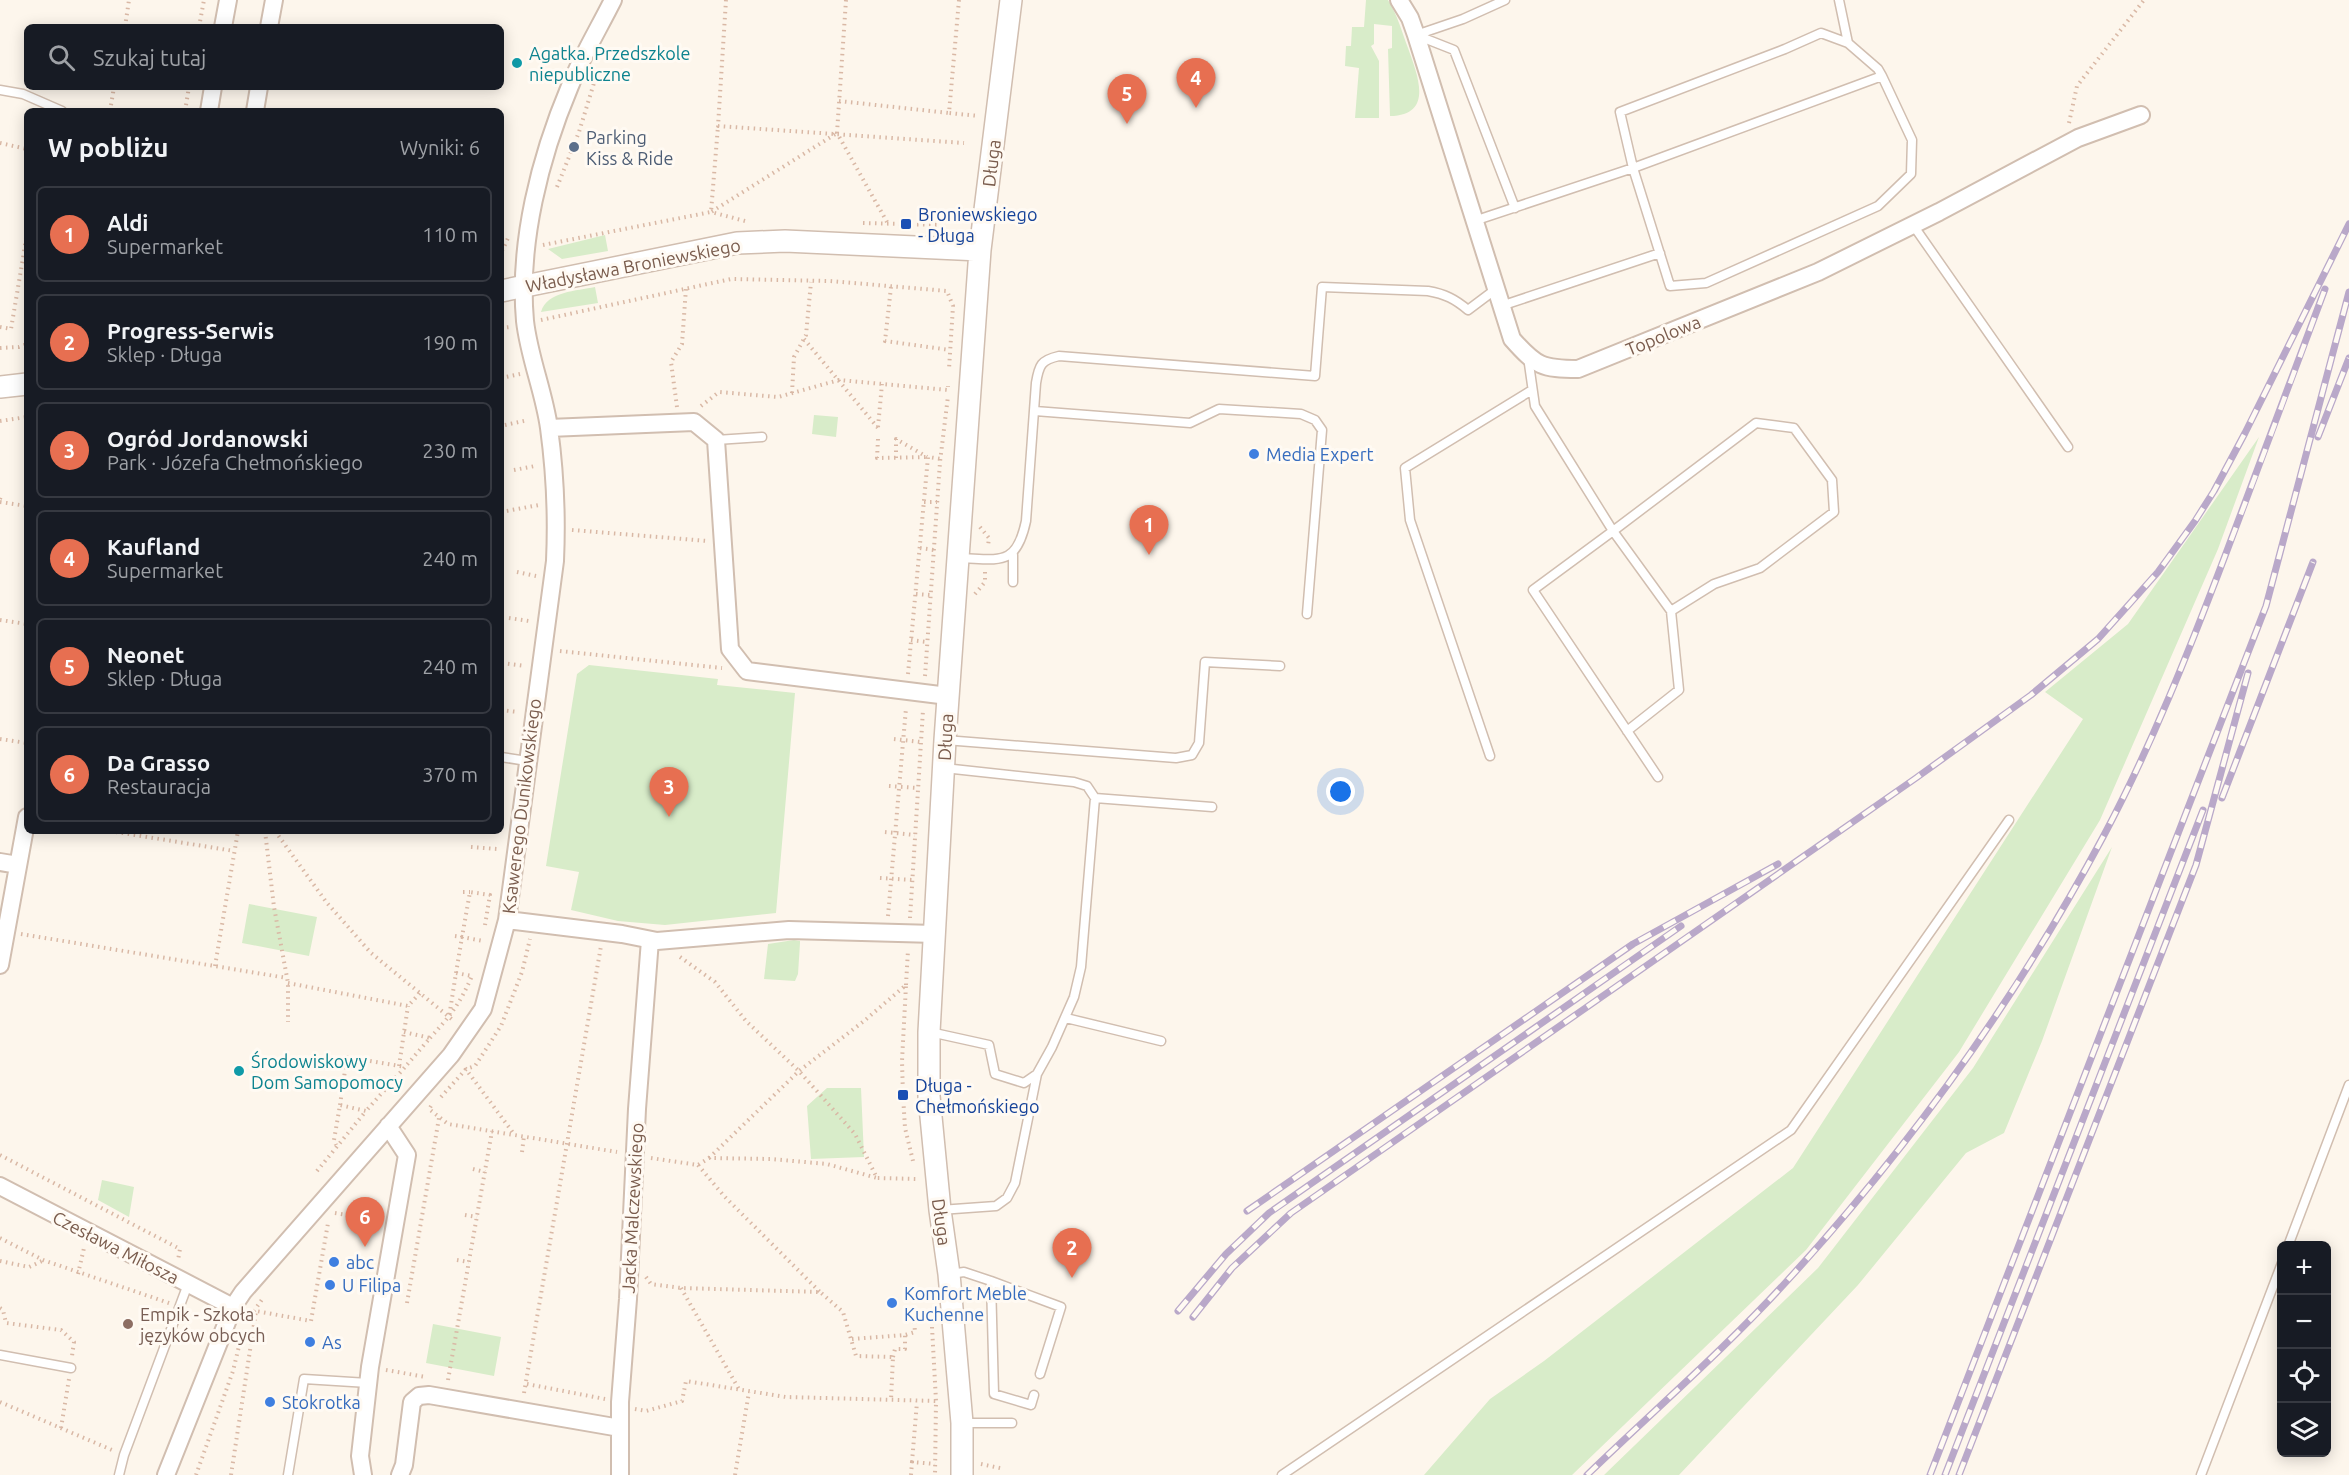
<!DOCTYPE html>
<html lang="pl">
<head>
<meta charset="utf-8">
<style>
  body { margin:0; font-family:Ubuntu,sans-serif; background:#20242c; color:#f1f3f6 }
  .controls { position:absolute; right:18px; bottom:18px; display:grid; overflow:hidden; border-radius:9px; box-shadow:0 3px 15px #0003 }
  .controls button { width:54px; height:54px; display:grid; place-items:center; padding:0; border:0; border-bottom:2px solid #363941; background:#171b24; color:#f1f3f6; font:30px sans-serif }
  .you { position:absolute; left:1341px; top:792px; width:21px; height:21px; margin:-15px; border:4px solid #fff; border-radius:50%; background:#1a73e8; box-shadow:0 0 0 9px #1a73e833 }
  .badge { display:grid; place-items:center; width:39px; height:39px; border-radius:50%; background:#e76f51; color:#fff; font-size:20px; font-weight:700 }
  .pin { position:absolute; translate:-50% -50px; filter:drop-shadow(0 2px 3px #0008) }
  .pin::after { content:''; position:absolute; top:32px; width:21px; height:18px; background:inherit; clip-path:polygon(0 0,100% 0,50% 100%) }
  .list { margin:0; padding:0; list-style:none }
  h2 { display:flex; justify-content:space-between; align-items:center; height:78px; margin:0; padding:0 24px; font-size:26px }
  h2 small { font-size:20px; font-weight:400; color:#9ea1a6 }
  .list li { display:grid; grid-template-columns:39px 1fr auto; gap:18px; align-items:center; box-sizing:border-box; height:96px; margin:0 12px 12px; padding:0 12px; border:2px solid #363941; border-radius:9px }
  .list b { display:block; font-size:22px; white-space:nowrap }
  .list p { margin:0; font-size:20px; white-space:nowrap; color:#9ea1a6 }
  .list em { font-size:20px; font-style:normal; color:#9ea1a6 }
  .icon { flex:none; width:33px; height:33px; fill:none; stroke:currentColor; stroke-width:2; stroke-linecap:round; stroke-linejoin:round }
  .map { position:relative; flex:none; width:2349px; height:1475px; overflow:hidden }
  .search { position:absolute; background:#171b24; box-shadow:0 3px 15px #0003; left:24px; top:24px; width:480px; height:66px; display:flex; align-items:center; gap:15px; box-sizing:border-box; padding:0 21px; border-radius:9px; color:#9ea1a6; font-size:22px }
  .panel { position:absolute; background:#171b24; box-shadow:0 3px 15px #0003; left:24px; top:108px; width:480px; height:726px; border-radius:9px }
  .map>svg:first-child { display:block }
  .green { fill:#d8ecc9 }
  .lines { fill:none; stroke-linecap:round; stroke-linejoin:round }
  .service-casing { stroke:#d1beb0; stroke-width:11 }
  .minor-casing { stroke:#d1beb0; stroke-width:20 }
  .tertiary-casing { stroke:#d1beb0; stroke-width:24 }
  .path { stroke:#d9b8a5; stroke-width:4; stroke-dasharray:1.5 4.5; stroke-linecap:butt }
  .service { stroke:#fff; stroke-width:8 }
  .minor { stroke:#fff; stroke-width:16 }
  .tertiary { stroke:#fff; stroke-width:21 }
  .rail-casing { stroke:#b9a8c9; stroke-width:7 }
  .rail { stroke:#fffaf3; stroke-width:4.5; stroke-dasharray:14; stroke-linecap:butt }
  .culture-dot { fill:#0f9aa8; stroke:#fffaf3; stroke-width:2 }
  .service-dot { fill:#5c6f8a; stroke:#fffaf3; stroke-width:2 }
  .transit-dot { fill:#1a4fb4; stroke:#fffaf3; stroke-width:2 }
  .shop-dot { fill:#3f7fe0; stroke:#fffaf3; stroke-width:2 }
  .education-dot { fill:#8d6e63; stroke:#fffaf3; stroke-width:2 }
  .labels { text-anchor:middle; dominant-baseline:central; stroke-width:6; stroke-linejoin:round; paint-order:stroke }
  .culture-label { font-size:18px; fill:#0d838f; stroke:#fffaf3; text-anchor:start }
  .service-label { font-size:18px; fill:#4e5e75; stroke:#fffaf3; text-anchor:start }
  .street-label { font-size:18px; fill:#7a5c4d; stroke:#fffaf3 }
  .transit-label { font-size:18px; fill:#164399; stroke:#fffaf3; text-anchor:start }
  .shop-label { font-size:18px; fill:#366cbe; stroke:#fffaf3; text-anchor:start }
  .education-label { font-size:18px; fill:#785e54; stroke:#fffaf3; text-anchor:start }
</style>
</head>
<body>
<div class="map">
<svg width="2349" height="1475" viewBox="0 0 2349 1475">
  <rect width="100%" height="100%" fill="#fdf6ec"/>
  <path class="green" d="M 1366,0 L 1388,0 C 1397,14 1402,32 1408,48 C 1417,74 1435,115 1390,116 L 1388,49 L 1392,48 L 1392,26 L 1374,24 L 1374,44 L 1371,46 L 1379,61 L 1379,118 L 1355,118 L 1359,68 L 1345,66 L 1346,46 L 1351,46 L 1352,27 L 1364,27 Z
    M 605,235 L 608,251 L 562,259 L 548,249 Z
    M 595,287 L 598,303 L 541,312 C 547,291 577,291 595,287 Z
    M 814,415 L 838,417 L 836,437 L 812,434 Z
    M 2259,437 L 2218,549 L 2100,820 L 1959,1052 L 1806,1250 L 1572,1475 L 1424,1475 L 1490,1399 L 1544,1361 L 1793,1168 L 2083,719 L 2045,692 L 2128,624 Z
    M 589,665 L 718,679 L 717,685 L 795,693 L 776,913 L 665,925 L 618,921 L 571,910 L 579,872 L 546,866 L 577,674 Z
    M 2112,847 L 2042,1041 L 2004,1133 L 1966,1153 L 1858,1285 L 1679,1475 L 1604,1475 L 1818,1268 L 1973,1068 Z
    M 249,904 L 317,917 L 309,956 L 242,943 Z
    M 794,940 L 800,941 L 800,943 L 798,974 L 795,981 L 764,979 L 768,944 Z
    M 827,1088 L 861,1088 L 864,1157 L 811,1159 L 807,1106 Z
    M 102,1180 L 134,1187 L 129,1217 L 98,1200 Z
    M 433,1324 L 501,1337 L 494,1376 L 426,1363 Z"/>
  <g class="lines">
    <defs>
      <path id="service" d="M 1839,0 L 1848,43
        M 1416,35 L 1454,50 L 1515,208
        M 1416,35 L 1463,19 L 1505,0
        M 0,90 L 23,94 L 62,111
        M 1474,221 L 1633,168 L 1670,286 L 1706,283 L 1878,206 L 1911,174 L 1912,140 L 1882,76 L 1878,69 L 1848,43 L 1821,33 L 1785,49 L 1620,112 L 1633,168 L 1882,76
        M 1913,225 L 2068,447
        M 1501,306 L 1660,253
        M 1528,357 L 1535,406 L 1613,531 L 1533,590 L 1658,777
        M 1035,411 L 1190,423 L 1219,409 L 1301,414 L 1315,420 L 1322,430 L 1307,614
        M 716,440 L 762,437
        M 1013,555 L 1013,582
        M 958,558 C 999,559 1016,568 1026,521 L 1036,383 C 1039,365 1041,360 1059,356 L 1315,376 L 1322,287 L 1428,291 C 1445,294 1455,299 1468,310 L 1496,289
        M 1627,731 L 1679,690 L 1671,611 L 1613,531 L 1756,423 L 1794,428 L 1832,480 L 1834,512 L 1760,568 L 1714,584 L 1671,611
        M 945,740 L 1176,758 L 1192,755 L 1199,743 L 1205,662 L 1280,666
        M 1490,756 L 1410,520 L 1405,468 L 1532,390
        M 501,757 L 527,761
        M 944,768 L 1074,782 L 1087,786 L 1095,798 L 1212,807
        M 1066,1018 L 1161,1041
        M 930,1032 L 989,1045 L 995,1074 L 1024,1083 L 1037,1074 L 1052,1047 L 1074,997 L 1081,967 L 1095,798
        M 940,1210 L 996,1206 L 1007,1198 L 1015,1183 L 1037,1074
        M 2288,1246 L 2349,1085
        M 950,1274 L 964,1272 L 991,1281 L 994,1394 L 1031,1405 L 1034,1395
        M 991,1281 L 1061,1307 L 1040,1374
        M 0,1355 L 71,1368
        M 963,1423 L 1012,1423
        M 119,1475 L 124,1455 L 188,1284
        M 288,1475 L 304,1379 L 368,1383
        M 1282,1475 L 1791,1130 L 2009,820
        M 2201,1475 L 2282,1263"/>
      <path id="minor" d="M 1399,0 L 1410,18 L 1416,35 L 1512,339 C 1536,366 1542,369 1578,369 L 1818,272 L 1939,212 L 2078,138 L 2141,115
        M 223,27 L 228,0
        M 269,27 L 274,0
        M 209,111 L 213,87
        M 255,111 L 259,87
        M 549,428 L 694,422 L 716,440 L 730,649 L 747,671 L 948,696
        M 0,862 L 18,865
        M 507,920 L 622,934 L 657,941 L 789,930 L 935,934
        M 0,965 L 27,817
        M 0,1186 L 233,1307
        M 166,1475 L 233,1307 L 243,1292 L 451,1055 L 483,1009 L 507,920 L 555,561 C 557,517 555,472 549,428 C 544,392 529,357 525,321 C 518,243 540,157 570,86 C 582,56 599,28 613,0
        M 363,1475 L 360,1456 L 370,1367 L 407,1155 L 388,1126
        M 400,1475 L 404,1465 L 412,1402 L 419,1396 L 429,1395 L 620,1428
        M 620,1475 L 620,1402 L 628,1299 L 637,1109 L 650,940"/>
      <path id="tertiary" d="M 501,291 L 737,243 L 785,241 L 980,250
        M 0,387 L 27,384
        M 962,1475 L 962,1423 L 949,1274 L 940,1210 L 929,1096 L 929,1032 L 945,740 L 980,250 L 1011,0"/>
    </defs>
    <use href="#service" class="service-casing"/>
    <use href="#minor" class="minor-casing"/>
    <use href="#tertiary" class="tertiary-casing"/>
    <path class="path" d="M 726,0 L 718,126 L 964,143
      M 846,0 L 837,133 L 887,222
      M 959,0 L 949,113 L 979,116
      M 125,27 L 129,0
      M 199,27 L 204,0
      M 839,101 L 949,113
      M 99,111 L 110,110
      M 110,111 L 114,87
      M 185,111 L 189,87
      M 2069,123 L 2077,86 L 2144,0
      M 0,143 L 27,149
      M 557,187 L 579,132 L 597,73
      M 745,221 L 711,212 L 837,133
      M 863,223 L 941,225
      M 27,232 L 23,258 L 27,258
      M 543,245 L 711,212 L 718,126
      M 502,251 L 509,236
      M 891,287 L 885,341 L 950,350
      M 541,320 L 731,279 L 830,281 L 947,291 L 953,306 L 949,369
      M 0,327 L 11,329 L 23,258
      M 501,328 L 510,327
      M 804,339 L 878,428
      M 0,348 L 19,347 L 27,344
      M 501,378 L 520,374
      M 792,393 L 794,357 L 806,335 L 811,282
      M 701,406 L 719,392 L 778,397 L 839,380 L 948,390 L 948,386
      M 677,407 L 671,362 L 682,344 L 686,288
      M 0,421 L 27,417
      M 505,425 L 528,420
      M 878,427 L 882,384
      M 878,439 L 877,458 L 928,457
      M 896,458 L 896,439 L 927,457
      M 514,470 L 535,466
      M 0,499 L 1,496
      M 0,502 L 27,506
      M 924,502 L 937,502
      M 501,512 L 539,505
      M 980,527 L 989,538 L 988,546
      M 572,530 L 708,541
      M 920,548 L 934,550
      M 517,572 L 536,576
      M 916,594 L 930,595
      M 975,594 L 985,582 L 985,572
      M 509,618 L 529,621
      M 0,620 L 27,624
      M 911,640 L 927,642
      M 560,651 L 722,668
      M 502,663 L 525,666
      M 908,674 L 928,457 L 941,459
      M 925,676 L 940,462 L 948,396
      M 501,710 L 518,712
      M 0,739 L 27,743
      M 894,739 L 921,742
      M 889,786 L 918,788
      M 110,831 L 234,851
      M 265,831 L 274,907 L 288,983 L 288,1022
      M 275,831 L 327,903 L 371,953 L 454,1021
      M 885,832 L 915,835
      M 471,847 L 497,849
      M 880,878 L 913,880
      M 463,892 L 470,892
      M 888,916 L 906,708
      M 910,918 L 923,710
      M 21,934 L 287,978
      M 455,936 L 462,937 L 470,892 L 490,895 L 485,925
      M 680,957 L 715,982 L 746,1021 L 799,1071 L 855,1134 L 877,1178 L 918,1179
      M 215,966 L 238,831
      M 456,973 L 462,937 L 483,941
      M 288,983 L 408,1006 L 420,993
      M 906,985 L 908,950
      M 404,1032 L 430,1038 L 405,1067
      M 430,1038 C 451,1015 459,1005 472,976 L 456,973 L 449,1017
      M 399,1066 L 408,1006
      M 465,1068 L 514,1134
      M 441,1097 L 466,1069 L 475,1066 L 501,1026 L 522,972 L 530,939
      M 340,1105 L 347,1057 L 405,1067 L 366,1111
      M 431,1106 L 429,1109 L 448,1124 L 617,1152
      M 522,1152 L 524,1136
      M 0,1155 L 180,1249 L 178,1260
      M 651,1158 L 698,1165 L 709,1158 L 771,1159 L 827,1164 L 877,1178
      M 709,1158 L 799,1071 L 864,1021 L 906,985 L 902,1061 L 903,1095 L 905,1128 L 913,1161
      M 698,1165 L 724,1196 L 820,1292
      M 473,1169 L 485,1172
      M 317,1171 L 366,1111 L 340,1105 L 334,1140 L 336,1145
      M 335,1213 L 378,1220
      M 465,1215 L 477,1217
      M 0,1238 L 43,1260 L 169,1303
      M 457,1260 L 469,1262
      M 0,1261 L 29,1267 L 42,1261
      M 78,1274 L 84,1248
      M 646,1277 L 651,1284 L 681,1288 L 820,1292 L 843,1312 L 856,1356 L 893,1357 L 891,1400
      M 681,1288 L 740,1391
      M 407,1303 L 439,1118
      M 0,1308 L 3,1310 L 6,1323 L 61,1330 L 74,1342 L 72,1356
      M 247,1321 L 263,1298
      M 932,1327 L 936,1401 L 935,1475
      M 852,1339 L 905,1335 L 915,1332 L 914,1320
      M 893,1357 L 895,1349 L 905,1349 L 905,1335
      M 386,1370 L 426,1377
      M 448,1380 L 492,1131
      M 527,1384 L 605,1399
      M 524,1393 L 601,946
      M 0,1402 L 112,1450
      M 635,1409 L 646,1411 L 682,1401 L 686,1381 L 786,1397 L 936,1401
      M 61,1428 L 69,1379
      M 912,1462 L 917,1402
      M 981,1464 L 1004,1469
      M 196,1475 L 233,1371 L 240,1342
      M 231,1475 L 256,1311 L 311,1321 L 328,1223
      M 735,1475 L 749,1392
      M 911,1475 L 912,1462 L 935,1464"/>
    <use href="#service" class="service"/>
    <use href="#minor" class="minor"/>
    <use href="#tertiary" class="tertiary"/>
    <defs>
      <path id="rail" d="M 2318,437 L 2349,358
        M 2222,798 L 2313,562
        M 1247,1211 L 1633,944 L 1778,864
        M 1178,1311 L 1226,1254 L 1269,1213 L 1681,926
        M 1193,1317 L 1232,1268 L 1291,1213 L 1916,778 L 2031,695 L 2098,639 L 2158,572 L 2195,521 L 2214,491 L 2245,433 L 2349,224
        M 1587,1475 C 1653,1411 1724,1350 1786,1282 C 1910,1147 2017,998 2103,837 C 2151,747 2189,651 2225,556 C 2259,467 2292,378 2325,289
        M 1930,1475 L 2266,606 L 2349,292
        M 1945,1475 L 2203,810
        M 1959,1475 L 2196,865 L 2248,673"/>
    </defs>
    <use href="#rail" class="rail-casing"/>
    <use href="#rail" class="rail"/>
  </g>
  <g class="culture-dot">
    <circle cx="517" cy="63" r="6"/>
    <circle cx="239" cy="1071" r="6"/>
  </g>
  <circle class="service-dot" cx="574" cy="147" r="6"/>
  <g class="transit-dot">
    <rect x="900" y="218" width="12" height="12" rx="3"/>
    <rect x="897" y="1089" width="12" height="12" rx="3"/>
  </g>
  <g class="shop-dot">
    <circle cx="1254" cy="454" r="6"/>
    <circle cx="334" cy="1262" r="6"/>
    <circle cx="330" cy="1285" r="6"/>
    <circle cx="892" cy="1303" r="6"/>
    <circle cx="310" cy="1342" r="6"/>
    <circle cx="270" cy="1402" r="6"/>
  </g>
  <circle class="education-dot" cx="128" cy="1324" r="6"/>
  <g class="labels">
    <g class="culture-label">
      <text x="529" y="53">Agatka. Przedszkole<tspan x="529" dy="21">niepubliczne</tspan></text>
      <text x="251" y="1061">Środowiskowy<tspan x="251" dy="21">Dom Samopomocy</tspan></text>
    </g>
    <g class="service-label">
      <text x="586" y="137">Parking<tspan x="586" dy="21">Kiss &amp; Ride</tspan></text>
    </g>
    <g class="street-label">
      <text transform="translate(991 163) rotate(-83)">Długa</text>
      <text transform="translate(633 265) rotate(-11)">Władysława Broniewskiego</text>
      <text transform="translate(1663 335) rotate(-22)">Topolowa</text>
      <text transform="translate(945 737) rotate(-87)">Długa</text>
      <text transform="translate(521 806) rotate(-83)">Ksawerego Dunikowskiego</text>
      <text transform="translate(632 1208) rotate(-87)">Jacka Malczewskiego</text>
      <text transform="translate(942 1222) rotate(82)">Długa</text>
      <text transform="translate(116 1247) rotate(27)">Czesława Miłosza</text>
    </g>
    <g class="transit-label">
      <text x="918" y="214">Broniewskiego<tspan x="918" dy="21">- Długa</tspan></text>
      <text x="915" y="1085">Długa -<tspan x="915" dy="21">Chełmońskiego</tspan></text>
    </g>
    <g class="shop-label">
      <text x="1266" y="454">Media Expert</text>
      <text x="346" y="1262">abc</text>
      <text x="342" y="1285">U Filipa</text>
      <text x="904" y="1293">Komfort Meble<tspan x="904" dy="21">Kuchenne</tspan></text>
      <text x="322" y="1342">As</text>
      <text x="282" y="1402">Stokrotka</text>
    </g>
    <g class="education-label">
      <text x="140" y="1314">Empik - Szkoła<tspan x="140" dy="21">języków obcych</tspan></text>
    </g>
  </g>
</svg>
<div class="controls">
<button>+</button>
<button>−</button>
<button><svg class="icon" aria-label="locate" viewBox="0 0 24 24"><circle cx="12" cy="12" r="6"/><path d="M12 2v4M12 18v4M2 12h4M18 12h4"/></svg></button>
<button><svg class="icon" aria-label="layers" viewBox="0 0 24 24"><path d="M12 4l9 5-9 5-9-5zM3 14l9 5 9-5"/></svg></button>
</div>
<div class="you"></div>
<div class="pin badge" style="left:1149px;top:555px">1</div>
<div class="pin badge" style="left:1072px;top:1278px">2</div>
<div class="pin badge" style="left:669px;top:817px">3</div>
<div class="pin badge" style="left:1196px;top:108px">4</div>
<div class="pin badge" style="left:1127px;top:124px">5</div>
<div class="pin badge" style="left:365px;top:1247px">6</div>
<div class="search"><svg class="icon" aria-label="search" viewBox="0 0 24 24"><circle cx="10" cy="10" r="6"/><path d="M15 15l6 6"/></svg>Szukaj tutaj</div>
<section class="panel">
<h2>W pobliżu<small>Wyniki: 6</small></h2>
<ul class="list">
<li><span class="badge">1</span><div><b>Aldi</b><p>Supermarket</p></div><em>110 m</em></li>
<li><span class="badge">2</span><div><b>Progress-Serwis</b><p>Sklep · Długa</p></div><em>190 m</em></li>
<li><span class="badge">3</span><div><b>Ogród Jordanowski</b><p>Park · Józefa Chełmońskiego</p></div><em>230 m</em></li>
<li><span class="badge">4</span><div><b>Kaufland</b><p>Supermarket</p></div><em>240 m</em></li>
<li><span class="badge">5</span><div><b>Neonet</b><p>Sklep · Długa</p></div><em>240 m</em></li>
<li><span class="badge">6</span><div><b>Da Grasso</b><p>Restauracja</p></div><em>370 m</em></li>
</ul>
</section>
</div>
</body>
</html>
